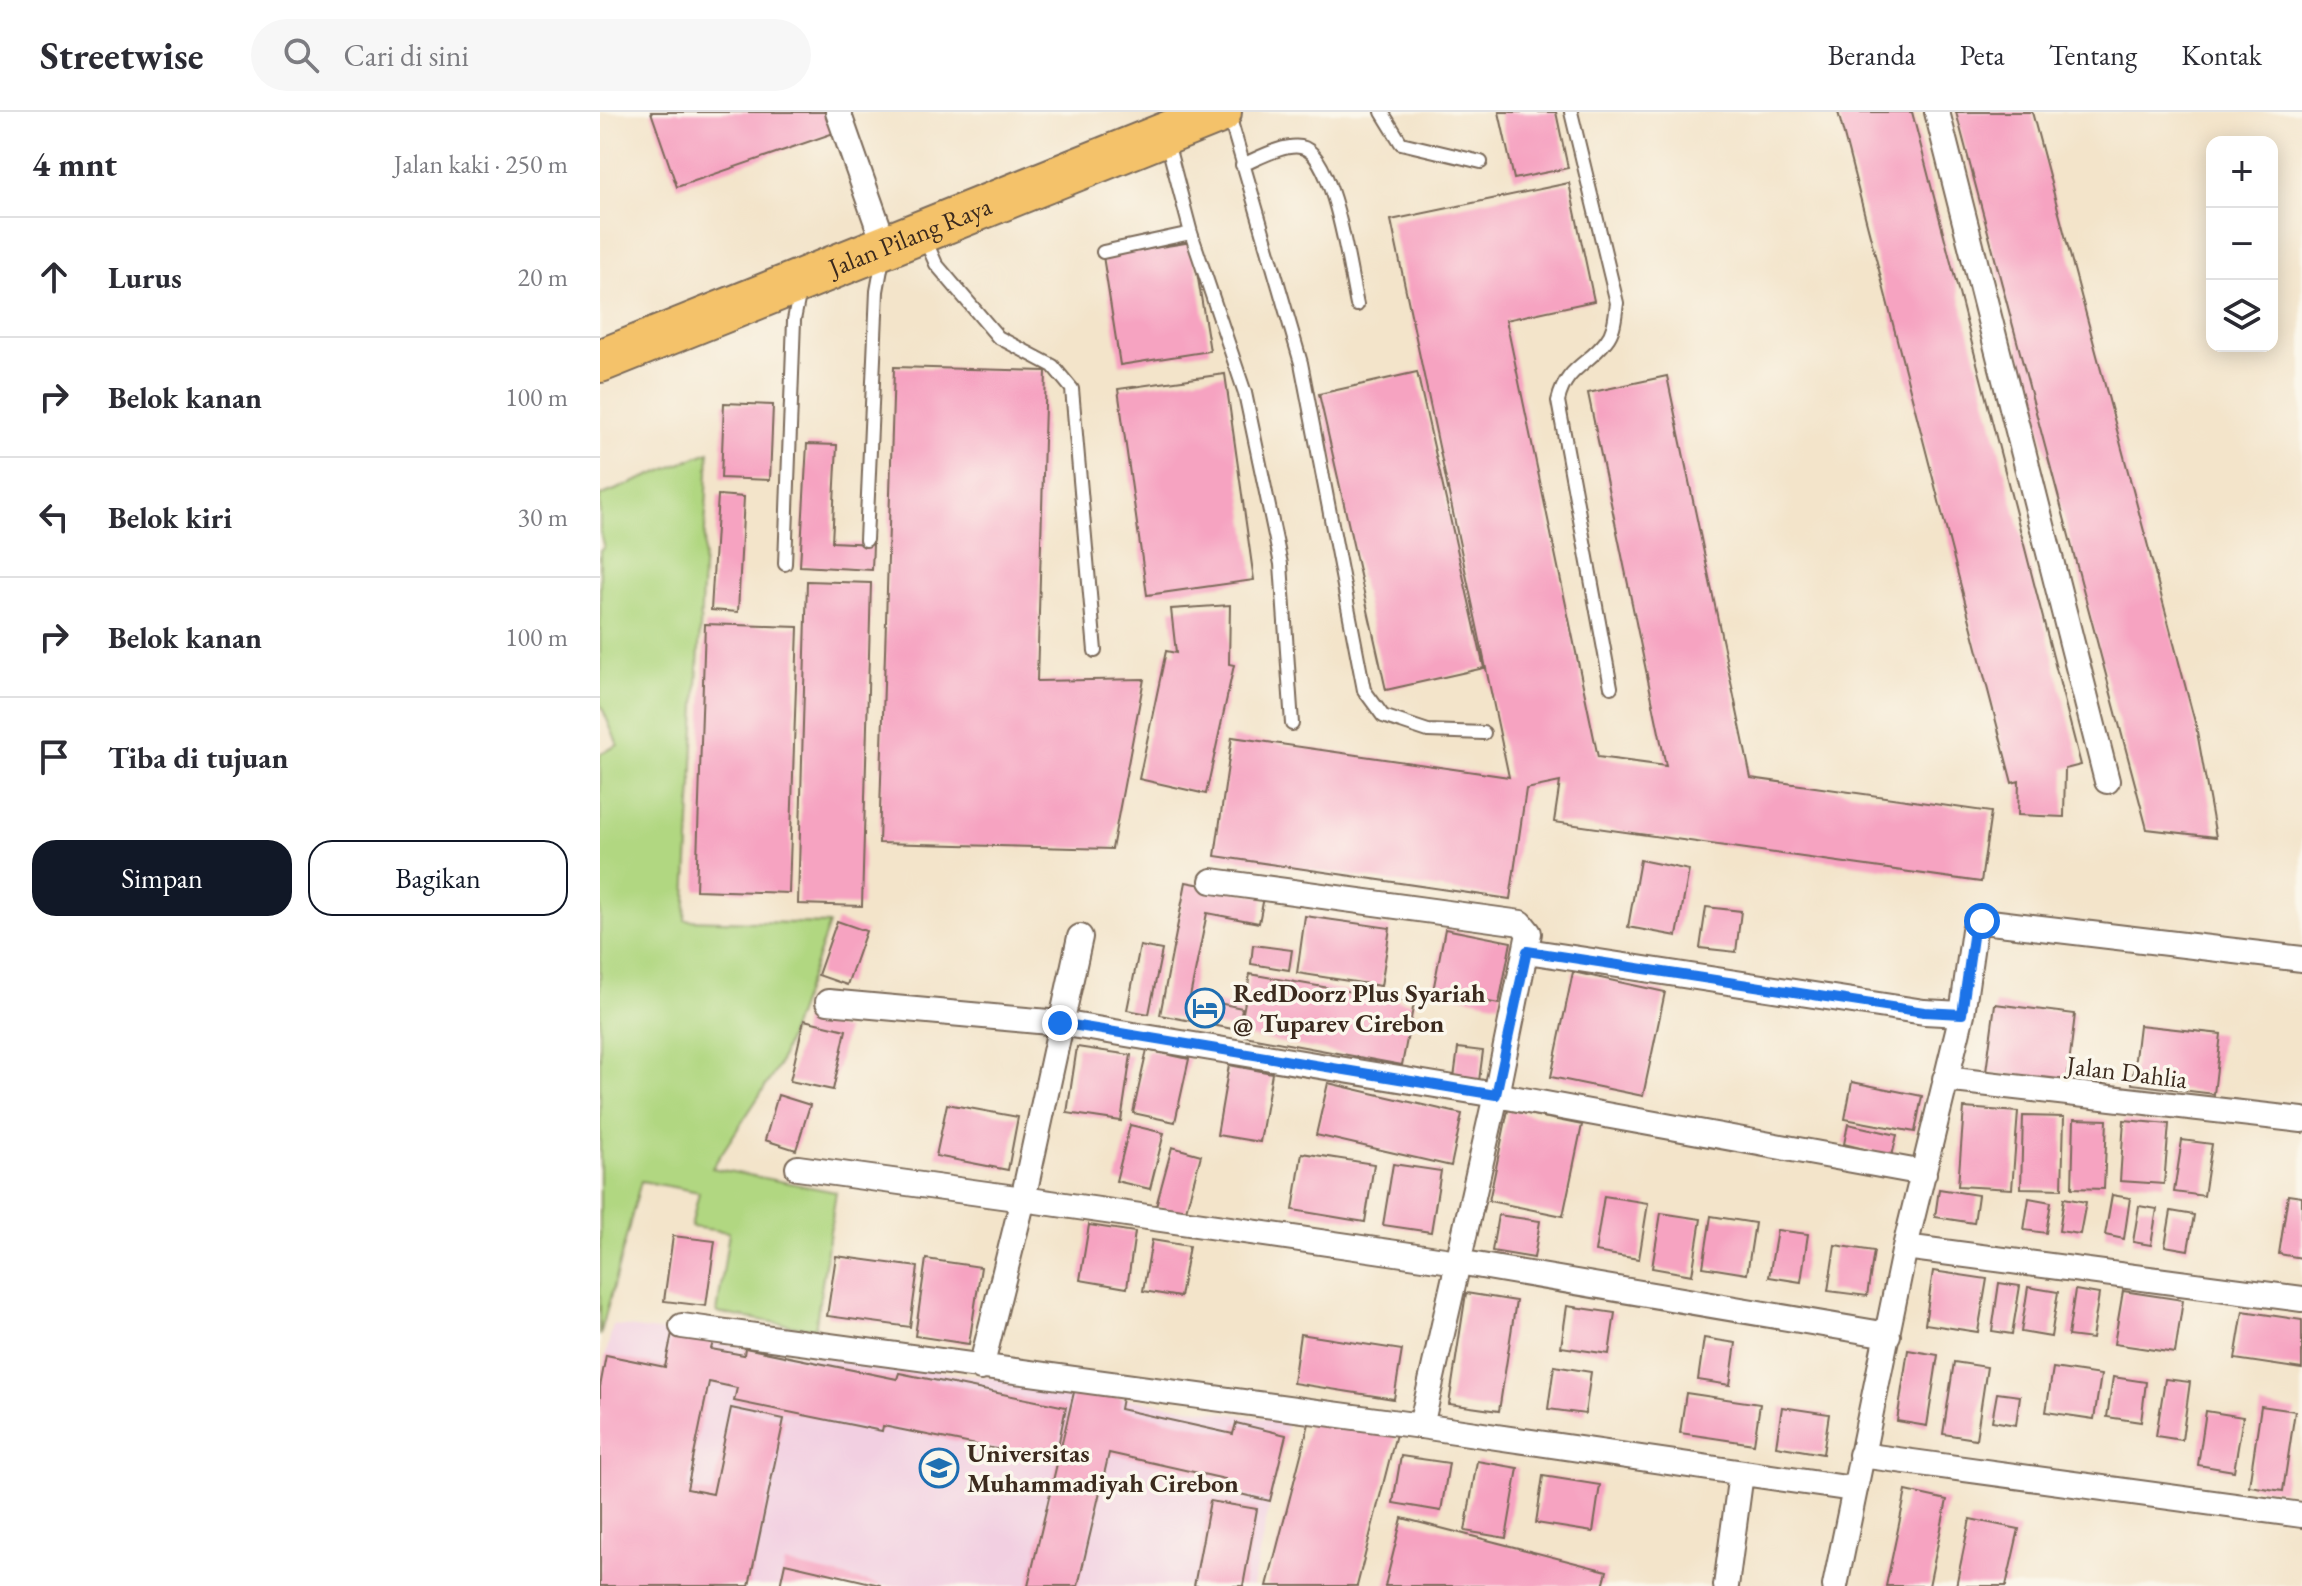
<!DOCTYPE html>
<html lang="id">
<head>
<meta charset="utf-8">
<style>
  body { margin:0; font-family:"EB Garamond",serif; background:#f7f7f7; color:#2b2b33 }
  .controls { position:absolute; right:24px; top:24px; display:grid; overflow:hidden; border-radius:16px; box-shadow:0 4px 20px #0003 }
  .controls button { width:72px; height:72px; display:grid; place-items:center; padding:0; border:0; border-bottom:2px solid #e1e1e2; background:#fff; color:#2b2b33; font:40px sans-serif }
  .stop { position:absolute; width:24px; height:24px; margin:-18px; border:6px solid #1a73e8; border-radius:50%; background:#fff }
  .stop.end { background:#1a73e8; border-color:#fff; box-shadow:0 2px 8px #0008 }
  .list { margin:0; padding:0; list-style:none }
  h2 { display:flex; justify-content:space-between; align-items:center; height:104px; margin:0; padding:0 32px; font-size:34px }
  h2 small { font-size:26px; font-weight:400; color:#7c7c81 }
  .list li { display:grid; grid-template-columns:52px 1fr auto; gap:24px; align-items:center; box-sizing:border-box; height:120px; padding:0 32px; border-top:2px solid #e1e1e2 }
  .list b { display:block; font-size:30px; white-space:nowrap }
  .list em { font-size:26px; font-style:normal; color:#7c7c81 }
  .actions { display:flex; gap:16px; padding:24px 32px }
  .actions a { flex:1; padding:18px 0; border:2px solid #111827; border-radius:24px; text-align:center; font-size:28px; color:#111827 }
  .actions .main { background:#111827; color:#fff }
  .icon { flex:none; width:44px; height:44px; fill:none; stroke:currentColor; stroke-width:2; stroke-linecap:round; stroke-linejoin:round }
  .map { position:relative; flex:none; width:1702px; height:1474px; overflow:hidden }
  header { display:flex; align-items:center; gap:48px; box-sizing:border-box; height:112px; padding:0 40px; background:#fff; border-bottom:2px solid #e1e1e2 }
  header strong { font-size:38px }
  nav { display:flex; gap:44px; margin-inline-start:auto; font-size:28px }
  .search { width:560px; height:72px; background:#f7f7f7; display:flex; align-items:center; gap:20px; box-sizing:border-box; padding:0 28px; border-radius:44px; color:#7c7c81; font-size:30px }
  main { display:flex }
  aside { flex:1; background:#fff }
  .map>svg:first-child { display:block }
  .built { fill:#f2cfe1 }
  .green { fill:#b1d781; stroke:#768050; stroke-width:2 }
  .building { fill:#f6a3c1 }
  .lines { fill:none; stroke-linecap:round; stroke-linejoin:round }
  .lane-casing { stroke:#7b6b5a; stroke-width:16 }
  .street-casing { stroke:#7b6b5a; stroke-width:28 }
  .highway-casing { stroke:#7b6b5a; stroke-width:46 }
  .lane { stroke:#fff; stroke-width:12 }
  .street { stroke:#fff; stroke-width:24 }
  .highway { stroke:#f4c26a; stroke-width:42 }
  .route { stroke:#1a73e8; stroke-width:10 }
  .labels { text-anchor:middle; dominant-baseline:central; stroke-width:7; stroke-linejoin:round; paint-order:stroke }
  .street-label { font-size:26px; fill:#3b2a1e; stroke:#fbf7ec }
  .poi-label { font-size:26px; font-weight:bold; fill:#3b2a1e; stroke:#fbf7ec; text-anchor:start }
</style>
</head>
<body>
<header>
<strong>Streetwise</strong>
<div class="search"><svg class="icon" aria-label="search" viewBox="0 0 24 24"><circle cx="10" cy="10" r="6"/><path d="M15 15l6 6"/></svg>Cari di sini</div>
<nav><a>Beranda</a><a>Peta</a><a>Tentang</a><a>Kontak</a></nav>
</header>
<main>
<aside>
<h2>4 mnt<small>Jalan kaki · 250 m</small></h2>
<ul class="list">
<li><svg class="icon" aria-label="ahead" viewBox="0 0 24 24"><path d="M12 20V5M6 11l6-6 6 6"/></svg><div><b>Lurus</b></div><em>20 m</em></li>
<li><svg class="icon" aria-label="right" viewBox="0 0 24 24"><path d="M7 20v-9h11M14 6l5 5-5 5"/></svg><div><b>Belok kanan</b></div><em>100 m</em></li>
<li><svg class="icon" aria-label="left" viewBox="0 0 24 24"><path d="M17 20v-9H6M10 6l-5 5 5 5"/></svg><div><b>Belok kiri</b></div><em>30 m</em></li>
<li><svg class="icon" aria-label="right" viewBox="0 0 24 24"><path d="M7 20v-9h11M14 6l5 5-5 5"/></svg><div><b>Belok kanan</b></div><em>100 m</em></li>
<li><svg class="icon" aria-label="arrive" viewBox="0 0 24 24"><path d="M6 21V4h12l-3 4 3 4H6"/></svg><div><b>Tiba di tujuan</b></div></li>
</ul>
<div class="actions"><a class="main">Simpan</a><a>Bagikan</a></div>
</aside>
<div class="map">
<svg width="1702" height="1474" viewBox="0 0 1702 1474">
  <rect width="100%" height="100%" fill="#fbf7ec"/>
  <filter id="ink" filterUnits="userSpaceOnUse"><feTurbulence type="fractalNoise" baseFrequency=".0125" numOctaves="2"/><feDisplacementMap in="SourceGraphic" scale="16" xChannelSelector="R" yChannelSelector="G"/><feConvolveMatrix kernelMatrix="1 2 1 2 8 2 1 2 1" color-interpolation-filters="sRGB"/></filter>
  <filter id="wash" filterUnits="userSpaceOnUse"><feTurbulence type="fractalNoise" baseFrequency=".006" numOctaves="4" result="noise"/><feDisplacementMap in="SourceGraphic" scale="32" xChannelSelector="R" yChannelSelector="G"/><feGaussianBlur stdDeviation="1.8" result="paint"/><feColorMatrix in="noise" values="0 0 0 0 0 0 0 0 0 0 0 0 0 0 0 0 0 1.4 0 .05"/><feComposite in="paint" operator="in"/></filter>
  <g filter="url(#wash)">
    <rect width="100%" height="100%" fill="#f3e4ca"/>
    <path class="built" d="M 13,1213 L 72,1221 L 145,1236 L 475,1276 L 522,1286 L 688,1310 L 652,1474 L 0,1474 L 0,1266 Z"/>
    <path class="green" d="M 109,340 L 85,808 L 229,812 L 178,955 L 112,1056 L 236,1080 L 215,1217 L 117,1201 L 129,1120 L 91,1115 L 99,1080 L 41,1069 L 0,1224 L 0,642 L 18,633 L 0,591 L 0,438 L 4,436 L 0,420 L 0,384 Z"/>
    <g id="blocks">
      <path class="building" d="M 51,0 L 226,0 L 234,21 L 77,75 Z
        M 899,0 L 956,0 L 968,56 L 914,67 Z
        M 1238,0 L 1312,0 L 1481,653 L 1465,657 L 1464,705 L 1418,703 L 1419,669 L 1412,671 Z
        M 1356,0 L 1432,0 L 1596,614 L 1616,725 L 1547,717 Z
        M 969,71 L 994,189 L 906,208 L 998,645 L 1066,654 L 988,281 L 1067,264 L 1151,666 L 1391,700 L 1381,770 L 954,710 L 960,670 L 926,677 L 910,787 L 615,744 L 632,625 L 909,665 L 791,108 Z
        M 592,130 L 610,239 L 520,253 L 503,144 Z
        M 294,255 L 446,259 L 437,569 L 544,567 L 512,737 L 279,731 Z
        M 817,260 L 884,556 L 786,578 L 719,282 Z
        M 625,262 L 654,468 L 547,483 L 518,277 Z
        M 124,291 L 173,293 L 170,368 L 121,366 Z
        M 207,332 L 237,333 L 232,430 L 273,432 L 272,458 L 200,454 Z
        M 118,383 L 144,385 L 138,500 L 111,498 Z
        M 207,469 L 271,471 L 262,794 L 198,792 Z
        M 630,493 L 629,552 L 634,553 L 606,682 L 539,667 L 566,539 L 576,541 L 571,497 Z
        M 105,512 L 198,515 L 189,781 L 96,778 Z
        M 1040,748 L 1089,758 L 1077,824 L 1028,815 Z
        M 586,770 L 664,785 L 659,811 L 607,801 L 590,885 L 642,896 L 638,918 L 560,903 Z
        M 1106,795 L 1141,799 L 1136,840 L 1100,836 Z
        M 705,804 L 790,816 L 781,874 L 697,861 Z
        M 237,809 L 266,819 L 247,873 L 218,863 Z
        M 845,817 L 911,830 L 899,892 L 833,879 Z
        M 653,833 L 692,838 L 689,858 L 651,852 Z
        M 540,834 L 562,838 L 549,902 L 527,898 Z
        M 973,860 L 1065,880 L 1043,984 L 951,965 Z
        M 650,862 L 814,891 L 802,953 L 639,923 Z
        M 1395,892 L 1475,902 L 1467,970 L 1386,960 Z
        M 204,908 L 246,918 L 233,978 L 190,969 Z
        M 1539,913 L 1621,922 L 1614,982 L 1532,972 Z
        M 477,935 L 531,943 L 521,1009 L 467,1001 Z
        M 858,936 L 883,939 L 879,969 L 854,966 Z
        M 547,938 L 589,947 L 575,1010 L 533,1001 Z
        M 629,953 L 672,961 L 660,1030 L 617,1023 Z
        M 1252,970 L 1322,984 L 1315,1020 L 1245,1007 Z
        M 728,971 L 862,1002 L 851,1054 L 716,1023 Z
        M 178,983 L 210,993 L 196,1038 L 165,1028 Z
        M 347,992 L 418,1005 L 408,1058 L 336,1044 Z
        M 1364,996 L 1418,1000 L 1412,1077 L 1358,1074 Z
        M 908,998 L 982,1013 L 963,1104 L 889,1089 Z
        M 1423,1004 L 1464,1005 L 1462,1077 L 1421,1076 Z
        M 1474,1007 L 1507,1008 L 1504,1077 L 1472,1076 Z
        M 1524,1008 L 1569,1012 L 1564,1072 L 1520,1069 Z
        M 1248,1012 L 1297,1023 L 1292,1044 L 1244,1032 Z
        M 530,1013 L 564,1021 L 550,1077 L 516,1069 Z
        M 1582,1028 L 1612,1032 L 1604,1084 L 1574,1080 Z
        M 572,1035 L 601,1043 L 585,1102 L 556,1094 Z
        M 702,1041 L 774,1052 L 765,1110 L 693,1098 Z
        M 793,1052 L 841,1059 L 831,1120 L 783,1113 Z
        M 1339,1077 L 1378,1083 L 1374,1111 L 1335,1105 Z
        M 1512,1083 L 1530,1086 L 1524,1127 L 1505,1123 Z
        M 1688,1083 L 1702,1085 L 1702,1146 L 1679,1142 Z
        M 1004,1084 L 1048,1091 L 1039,1147 L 995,1140 Z
        M 1429,1086 L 1451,1090 L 1446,1121 L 1424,1118 Z
        M 1464,1086 L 1486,1090 L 1480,1122 L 1459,1119 Z
        M 1539,1094 L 1557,1097 L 1551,1133 L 1533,1130 Z
        M 1571,1099 L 1594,1103 L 1588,1138 L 1565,1134 Z
        M 1061,1101 L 1101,1107 L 1092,1163 L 1052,1156 Z
        M 898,1103 L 940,1109 L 934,1146 L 892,1139 Z
        M 1111,1104 L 1155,1111 L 1147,1162 L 1103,1155 Z
        M 489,1113 L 535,1120 L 527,1176 L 480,1168 Z
        M 1177,1118 L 1208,1122 L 1201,1170 L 1169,1165 Z
        M 73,1124 L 115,1129 L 106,1194 L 64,1189 Z
        M 552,1128 L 589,1134 L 580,1185 L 543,1179 Z
        M 1235,1133 L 1274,1139 L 1267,1184 L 1228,1179 Z
        M 236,1144 L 318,1155 L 310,1215 L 227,1204 Z
        M 326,1147 L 381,1155 L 369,1232 L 315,1224 Z
        M 1333,1159 L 1387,1167 L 1378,1220 L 1325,1212 Z
        M 1399,1171 L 1420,1174 L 1412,1222 L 1392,1219 Z
        M 1428,1175 L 1458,1180 L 1451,1225 L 1421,1220 Z
        M 1475,1178 L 1499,1182 L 1492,1227 L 1468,1224 Z
        M 1523,1179 L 1583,1188 L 1575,1241 L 1514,1232 Z
        M 866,1181 L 916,1189 L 899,1299 L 849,1292 Z
        M 967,1194 L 1015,1201 L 1009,1242 L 961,1235 Z
        M 1643,1199 L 1702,1208 L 1702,1257 L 1635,1247 Z
        M 72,1221 L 113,1230 L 111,1237 L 144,1243 L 145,1236 L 297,1267 L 299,1261 L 466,1295 L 455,1349 L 283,1314 L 282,1319 L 134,1289 L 137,1276 L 109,1270 L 87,1377 L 113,1382 L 131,1296 L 184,1307 L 149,1474 L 0,1474 L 0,1275 L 6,1243 L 65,1255 Z
        M 700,1222 L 802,1238 L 794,1287 L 693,1271 Z
        M 1104,1226 L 1136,1231 L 1130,1273 L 1098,1268 Z
        M 1308,1238 L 1338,1243 L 1327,1314 L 1297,1309 Z
        M 1354,1250 L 1387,1255 L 1376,1327 L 1343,1322 Z
        M 954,1254 L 991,1260 L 985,1302 L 948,1297 Z
        M 1453,1256 L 1501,1263 L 1494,1307 L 1446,1300 Z
        M 1513,1265 L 1546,1270 L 1541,1310 L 1507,1305 Z
        M 1565,1267 L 1590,1270 L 1582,1328 L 1556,1324 Z
        M 475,1276 L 522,1286 L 520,1297 L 633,1322 L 636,1311 L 686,1323 L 670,1389 L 623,1378 L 625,1367 L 509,1341 L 478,1474 L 428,1474 Z
        M 1086,1281 L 1160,1292 L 1154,1332 L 1080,1321 Z
        M 1397,1281 L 1420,1284 L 1416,1313 L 1392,1309 Z
        M 1661,1294 L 1695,1299 L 1683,1379 L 1649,1374 Z
        M 1182,1295 L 1229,1302 L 1223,1342 L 1176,1334 Z
        M 1606,1299 L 1643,1305 L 1634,1359 L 1598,1353 Z
        M 712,1300 L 796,1322 L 757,1474 L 667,1474 Z
        M 801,1344 L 849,1351 L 841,1399 L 793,1391 Z
        M 877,1349 L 918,1356 L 906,1426 L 865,1419 Z
        M 943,1364 L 1000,1373 L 993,1420 L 936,1411 Z
        M 1306,1379 L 1347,1388 L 1329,1474 L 1286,1474 Z
        M 610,1389 L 657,1397 L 643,1474 L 594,1474 Z
        M 802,1406 L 1007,1459 L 1003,1474 L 785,1474 Z
        M 1370,1407 L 1419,1417 L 1406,1474 L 1356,1474 Z
        M 185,1451 L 280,1473 L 280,1474 L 180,1474 Z"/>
    </g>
  </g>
  <g filter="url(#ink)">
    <use href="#blocks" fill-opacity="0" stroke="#7b6b5a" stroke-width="2"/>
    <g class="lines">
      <defs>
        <path id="lane" d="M 782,0 L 801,31 L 881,50
          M 971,0 L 1017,191 C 1015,204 1015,218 1006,229 C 988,253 966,255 958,289 L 1011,575
          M 629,3 L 701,251 L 764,578 L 783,604 L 828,619 L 884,621
          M 567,30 L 591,121 L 645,281 L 681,452 L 692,612
          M 642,53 C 659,46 683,32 701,35 C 734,40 750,162 757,193
          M 324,125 L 336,152 L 398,225 L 453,254 L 472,277 L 495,539
          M 503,140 L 591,121
          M 266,428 L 277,179 L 283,146
          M 185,452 L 194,208 L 200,178"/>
        <path id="street" d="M 238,0 L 285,134
          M 1337,0 L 1507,669
          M 612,769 L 921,811 L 929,821 L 896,983 L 821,1314
          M 927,839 L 1324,900 L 1362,902
          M 228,890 L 460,911 L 896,983 L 1324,1061
          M 1345,967 L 1702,1008
          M 198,1056 L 423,1087 L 480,825
          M 1305,1135 L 1702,1187
          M 82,1214 L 821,1314 L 1253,1377
          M 381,1256 L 423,1087 L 858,1150 L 1288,1223
          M 1261,1343 L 1702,1403
          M 1126,1474 L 1141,1361
          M 1235,1474 L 1305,1135 L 1362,902 L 1374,818 L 1382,809 L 1702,847"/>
        <g id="highway">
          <path id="s1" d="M 0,249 L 620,0"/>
        </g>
      </defs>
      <use href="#lane" class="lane-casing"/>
      <use href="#street" class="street-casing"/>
      <use href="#highway" class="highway-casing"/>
      <use href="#lane" class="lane"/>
      <use href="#street" class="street"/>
      <use href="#highway" class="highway"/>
    </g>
  </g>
  <g class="lines" filter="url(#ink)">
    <path class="route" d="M 460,911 L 896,983 L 927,839 L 1324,900 L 1362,902 L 1374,818 L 1382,809"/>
  </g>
  <defs>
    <symbol id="hotel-ring" viewBox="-11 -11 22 22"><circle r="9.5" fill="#fbf7ec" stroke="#1f6fb2" stroke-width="1.5"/><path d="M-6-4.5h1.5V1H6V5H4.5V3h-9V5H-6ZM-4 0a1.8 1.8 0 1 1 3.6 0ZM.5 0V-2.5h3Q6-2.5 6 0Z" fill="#1f6fb2"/></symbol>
    <symbol id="university-ring" viewBox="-11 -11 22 22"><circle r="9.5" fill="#fbf7ec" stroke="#1f6fb2" stroke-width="1.5"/><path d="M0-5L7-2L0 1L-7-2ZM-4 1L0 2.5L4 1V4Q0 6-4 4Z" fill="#1f6fb2"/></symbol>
  </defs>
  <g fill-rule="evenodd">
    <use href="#hotel-ring" x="583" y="874" width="44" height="44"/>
    <use href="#university-ring" x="317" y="1334" width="44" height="44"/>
  </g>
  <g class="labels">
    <g class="street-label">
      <text stroke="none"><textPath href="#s1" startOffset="334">Jalan Pilang Raya</textPath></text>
      <text transform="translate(1527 960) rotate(7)">Jalan Dahlia</text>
    </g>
    <g class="poi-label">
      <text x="633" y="881">RedDoorz Plus Syariah<tspan x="633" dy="30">@ Tuparev Cirebon</tspan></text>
      <text x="367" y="1341">Universitas<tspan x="367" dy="30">Muhammadiyah Cirebon</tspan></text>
    </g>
  </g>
</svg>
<div class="controls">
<button>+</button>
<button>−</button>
<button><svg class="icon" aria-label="layers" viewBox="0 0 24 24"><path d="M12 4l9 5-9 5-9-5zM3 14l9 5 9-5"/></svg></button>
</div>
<div class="stop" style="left:1382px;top:809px"></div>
<div class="stop end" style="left:460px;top:911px"></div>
</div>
</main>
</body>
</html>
